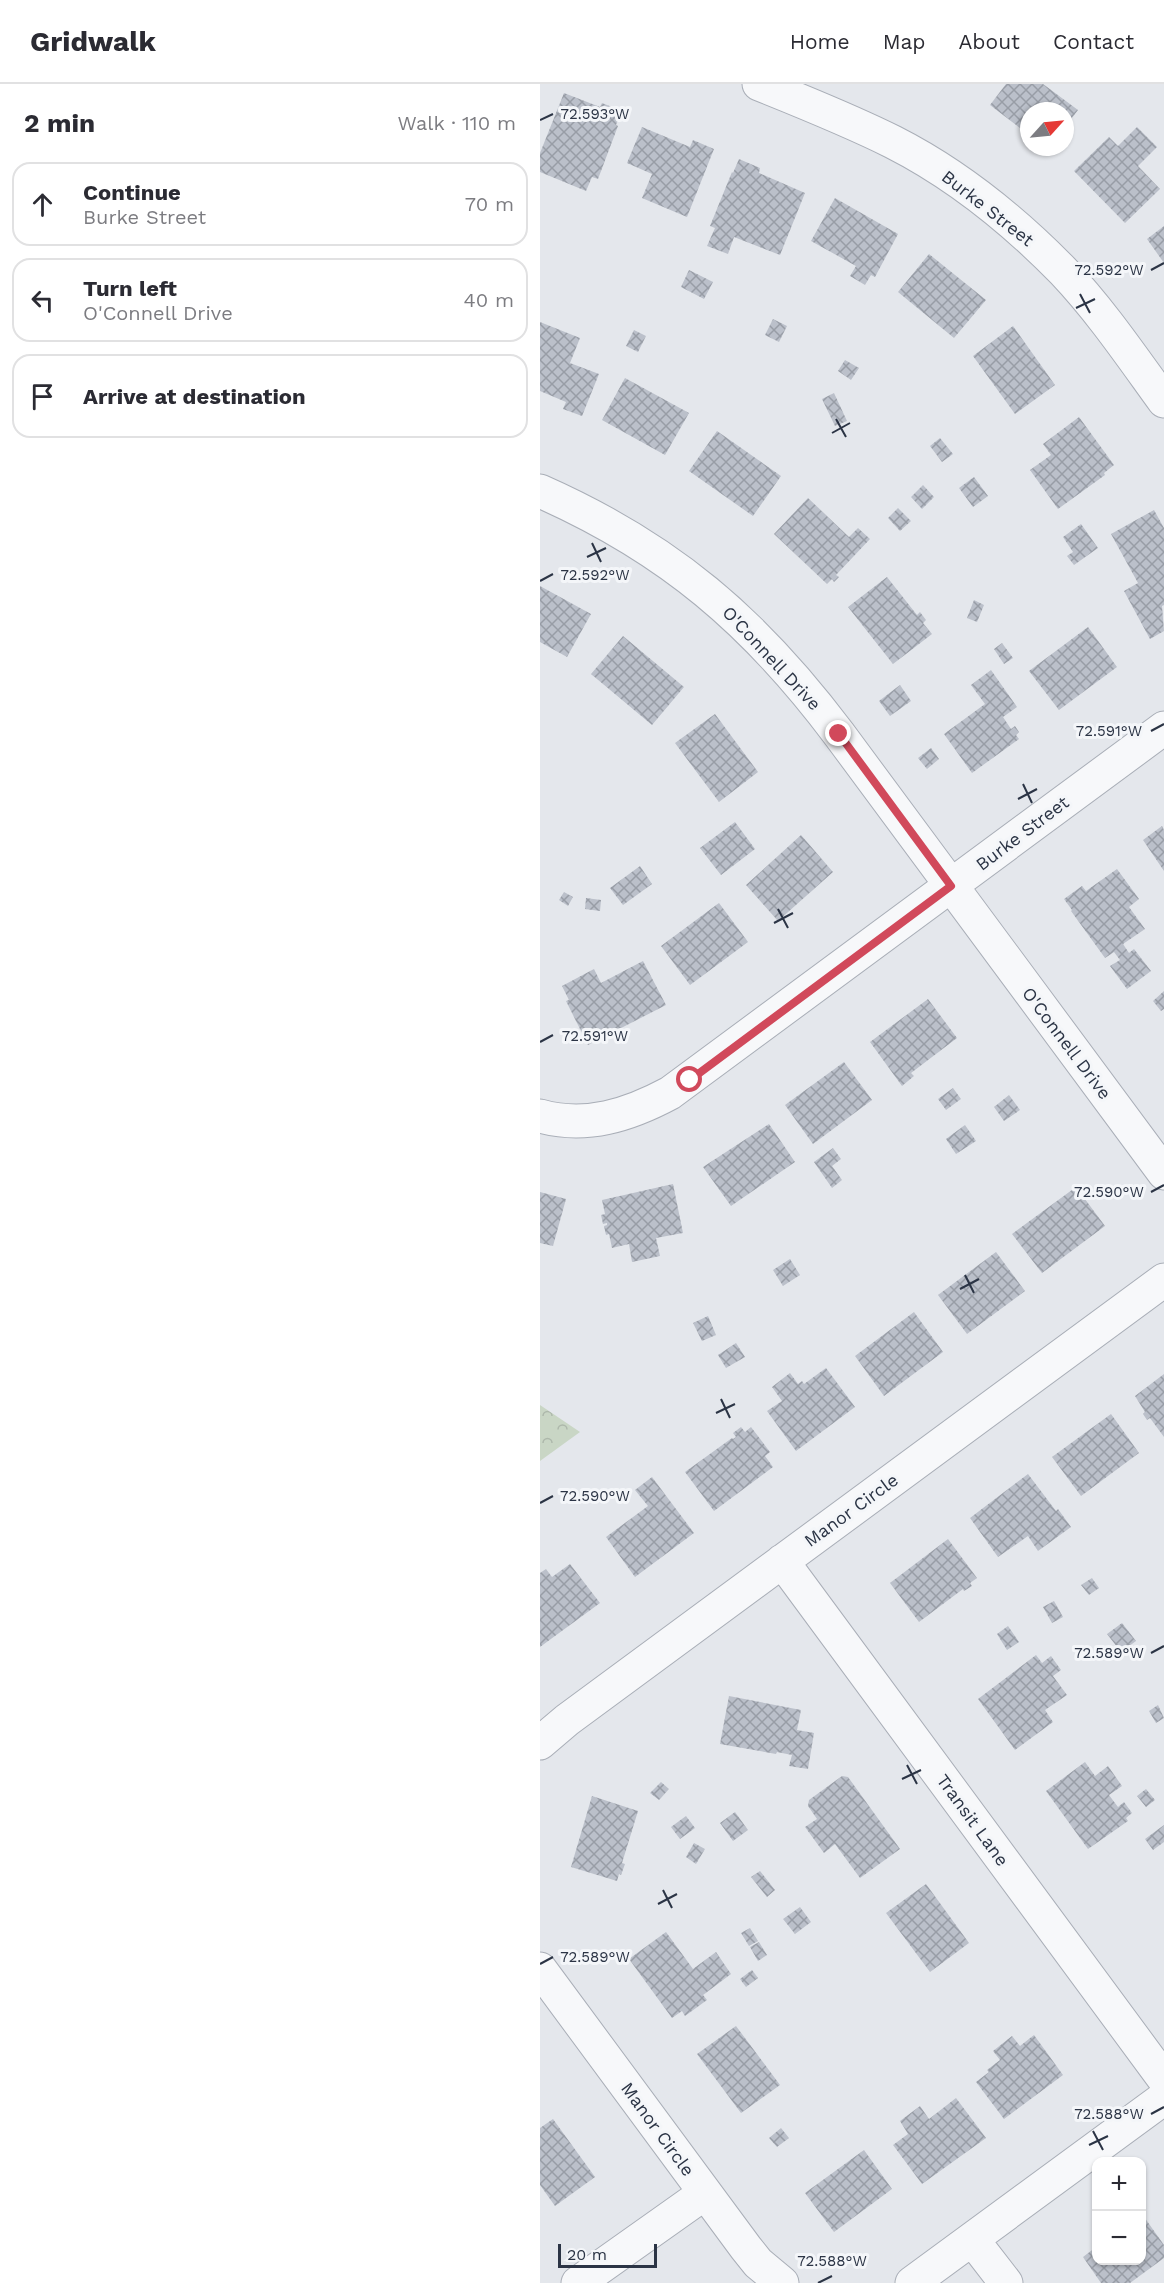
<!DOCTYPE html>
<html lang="en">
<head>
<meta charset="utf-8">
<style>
  body { margin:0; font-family:"Work Sans",sans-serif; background:#f7f7f7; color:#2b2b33 }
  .controls { position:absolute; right:18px; bottom:18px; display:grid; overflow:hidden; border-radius:12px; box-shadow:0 2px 4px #0004 }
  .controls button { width:54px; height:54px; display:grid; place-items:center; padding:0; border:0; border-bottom:2px solid #e1e1e2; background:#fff; color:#2b2b33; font:30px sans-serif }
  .compass { position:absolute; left:480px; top:18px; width:54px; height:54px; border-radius:50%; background:#fff; box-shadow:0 2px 4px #0004; rotate:63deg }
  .scale { position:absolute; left:18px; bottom:15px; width:99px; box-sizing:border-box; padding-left:6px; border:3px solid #2b3445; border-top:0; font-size:16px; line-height:21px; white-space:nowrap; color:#2b3445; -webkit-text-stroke:4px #f4f6f9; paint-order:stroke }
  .stop { position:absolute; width:18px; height:18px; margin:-14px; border:4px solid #d1495b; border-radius:50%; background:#fff }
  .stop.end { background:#d1495b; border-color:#fff; box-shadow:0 2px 6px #0008 }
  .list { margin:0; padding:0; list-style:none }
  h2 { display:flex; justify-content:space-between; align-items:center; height:78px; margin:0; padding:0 24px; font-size:26px }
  h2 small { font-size:20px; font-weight:400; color:#7c7c81 }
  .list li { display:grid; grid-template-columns:39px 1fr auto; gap:18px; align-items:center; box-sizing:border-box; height:84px; margin:0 12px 12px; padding:0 12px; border:2px solid #e1e1e2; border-radius:18px }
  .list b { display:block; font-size:22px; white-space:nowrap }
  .list p { margin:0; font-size:20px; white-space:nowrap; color:#7c7c81 }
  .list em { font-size:20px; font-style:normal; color:#7c7c81 }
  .icon { flex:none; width:33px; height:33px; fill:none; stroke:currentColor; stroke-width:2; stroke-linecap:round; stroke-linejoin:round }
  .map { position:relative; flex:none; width:624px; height:2199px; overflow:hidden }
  header { display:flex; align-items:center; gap:36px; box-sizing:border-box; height:84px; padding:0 30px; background:#fff; border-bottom:2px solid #e1e1e2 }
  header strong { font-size:28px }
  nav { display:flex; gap:33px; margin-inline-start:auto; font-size:21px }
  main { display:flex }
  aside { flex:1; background:#fff }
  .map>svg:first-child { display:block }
  .park { fill:url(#park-crowns) }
  .building { fill:url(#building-cross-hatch) }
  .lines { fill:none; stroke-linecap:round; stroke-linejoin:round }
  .street-casing { stroke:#a9aeb7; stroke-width:35 }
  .street { stroke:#f7f8fa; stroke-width:33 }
  .route { stroke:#d1495b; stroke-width:8 }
  .ticks { fill:none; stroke:#2b3445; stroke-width:2 }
  .labels { text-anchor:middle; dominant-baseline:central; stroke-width:6; stroke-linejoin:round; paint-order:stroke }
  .street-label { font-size:18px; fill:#2b3445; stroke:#f4f6f9 }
  .ticks-label { font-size:15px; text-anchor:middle; fill:#2b3445; stroke:#f4f6f9; stroke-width:6; stroke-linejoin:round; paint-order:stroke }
</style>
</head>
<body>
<header>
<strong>Gridwalk</strong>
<nav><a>Home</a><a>Map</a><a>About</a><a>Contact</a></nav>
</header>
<main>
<aside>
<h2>2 min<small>Walk · 110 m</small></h2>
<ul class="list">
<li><svg class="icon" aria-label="ahead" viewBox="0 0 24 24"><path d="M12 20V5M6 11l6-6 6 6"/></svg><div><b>Continue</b><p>Burke Street</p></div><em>70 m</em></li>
<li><svg class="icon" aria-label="left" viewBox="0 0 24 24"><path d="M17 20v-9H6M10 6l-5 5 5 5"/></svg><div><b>Turn left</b><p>O'Connell Drive</p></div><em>40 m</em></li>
<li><svg class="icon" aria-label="arrive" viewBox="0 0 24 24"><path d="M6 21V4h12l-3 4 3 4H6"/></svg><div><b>Arrive at destination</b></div></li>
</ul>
</aside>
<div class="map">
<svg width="624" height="2199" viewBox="0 0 624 2199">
  <defs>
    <pattern id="park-crowns" width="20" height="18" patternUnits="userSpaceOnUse" patternTransform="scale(1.5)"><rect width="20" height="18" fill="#c9d6c5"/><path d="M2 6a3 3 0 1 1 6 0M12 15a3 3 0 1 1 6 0" fill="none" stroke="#adb8ab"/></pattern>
    <pattern id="building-cross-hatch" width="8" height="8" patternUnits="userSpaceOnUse" patternTransform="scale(1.5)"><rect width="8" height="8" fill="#bbc0ca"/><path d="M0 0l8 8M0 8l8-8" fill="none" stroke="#989da6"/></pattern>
  </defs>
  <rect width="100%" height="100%" fill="#e4e7ec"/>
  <path class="park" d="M 0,1321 L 40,1348 L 0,1377 Z"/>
  <path class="building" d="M 466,0 L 503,0 L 538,26 L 525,43 L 525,27 L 489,27 L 489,51 L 450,21 Z
    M 24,9 L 60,23 L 62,19 L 82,27 L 76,41 L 78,42 L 58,95 L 52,93 L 46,107 L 0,88 L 0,69 Z
    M 102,43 L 150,63 L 153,56 L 174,65 L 147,133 L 102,114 L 112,90 L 87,79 Z
    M 597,43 L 617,63 L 598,82 L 620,105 L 585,139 L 534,87 L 569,53 L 578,62 Z
    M 199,75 L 220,84 L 219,89 L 265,109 L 240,171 L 194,153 L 188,170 L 167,162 L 175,144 L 170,142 L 192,88 L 193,89 Z
    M 295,114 L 358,150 L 335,193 L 331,191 L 325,201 L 310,192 L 316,182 L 271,157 Z
    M 624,142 L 624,179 L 607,155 Z
    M 389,170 L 446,216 L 414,254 L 358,208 Z
    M 149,186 L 173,198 L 164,215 L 141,203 Z
    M 233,235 L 247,242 L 239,258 L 225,251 Z
    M 0,238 L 40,254 L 30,279 L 59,290 L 42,332 L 23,325 L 26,318 L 0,307 Z
    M 473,242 L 515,301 L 475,330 L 433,272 Z
    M 94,246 L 106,252 L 98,268 L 86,262 Z
    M 305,276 L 319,284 L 311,296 L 298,287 Z
    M 85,294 L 149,329 L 125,371 L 62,336 Z
    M 294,309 L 307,337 L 295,342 L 282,315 Z
    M 539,333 L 574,381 L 564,389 L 565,391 L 518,425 L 490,386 L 511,371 L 503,360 Z
    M 177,347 L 241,392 L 213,432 L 149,387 Z
    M 400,354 L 413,370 L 402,378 L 390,362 Z
    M 434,393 L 448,412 L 433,423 L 419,404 Z
    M 383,401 L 394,413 L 382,425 L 371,413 Z
    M 268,414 L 309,453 L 318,444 L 330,455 L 296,491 L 299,493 L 294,498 L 292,495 L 287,500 L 234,450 Z
    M 358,424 L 371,437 L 360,447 L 348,434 Z
    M 614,426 L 624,444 L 624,521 L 622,522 L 624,547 L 610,555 L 584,507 L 598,499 L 571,450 Z
    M 541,440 L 558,464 L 534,481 L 527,472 L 533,468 L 523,453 Z
    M 347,493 L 377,531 L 380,528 L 386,536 L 383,539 L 392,550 L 353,580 L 308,523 Z
    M 0,502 L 51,530 L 27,573 L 0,558 Z
    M 434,516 L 444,521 L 437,538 L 427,534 Z
    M 548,543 L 577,583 L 519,626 L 489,587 Z
    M 83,552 L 144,603 L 112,641 L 51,590 Z
    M 462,559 L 473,574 L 464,580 L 454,565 Z
    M 451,586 L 477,623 L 463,633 L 471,645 L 475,642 L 479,648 L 476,651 L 479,655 L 432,689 L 404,650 L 445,620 L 431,601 Z
    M 360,601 L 371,617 L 350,632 L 339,617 Z
    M 175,630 L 218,688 L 179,718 L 135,659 Z
    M 391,664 L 399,675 L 387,685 L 378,674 Z
    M 195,738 L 215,765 L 181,791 L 160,764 Z
    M 622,742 L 624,746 L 624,787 L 603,756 Z
    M 261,751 L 293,788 L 238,837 L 206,801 Z
    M 100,782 L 112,800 L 83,821 L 70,804 Z
    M 577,785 L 599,815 L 589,823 L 605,845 L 583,860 L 589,869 L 594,865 L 611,887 L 587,905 L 570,882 L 580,876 L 574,868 L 565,874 L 531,827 L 532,826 L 524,815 L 542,802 L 546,807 Z
    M 24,808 L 33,813 L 28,822 L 19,816 Z
    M 46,814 L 61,816 L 60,827 L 45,825 Z
    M 179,819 L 208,858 L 150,901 L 121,862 Z
    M 103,877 L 126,921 L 48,961 L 26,917 L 29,916 L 22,902 L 54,885 L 61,899 Z
    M 624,907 L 624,925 L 621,927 L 613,917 Z
    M 388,915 L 417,954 L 371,989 L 374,992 L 362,1002 L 330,958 Z
    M 304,978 L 332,1016 L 273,1060 L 245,1021 Z
    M 413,1004 L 421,1015 L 406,1026 L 398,1015 Z
    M 469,1011 L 480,1026 L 464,1037 L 454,1023 Z
    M 229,1040 L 255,1078 L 191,1122 L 163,1083 Z
    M 425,1041 L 436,1057 L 416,1070 L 406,1055 Z
    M 293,1064 L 301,1075 L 292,1082 L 302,1096 L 292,1104 L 274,1078 Z
    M 133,1100 L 143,1149 L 116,1154 L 120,1172 L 92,1178 L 89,1160 L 72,1164 L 69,1150 L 66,1151 L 64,1142 L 67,1141 L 67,1139 L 63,1140 L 61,1131 L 65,1130 L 62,1116 Z
    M 536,1103 L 565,1142 L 502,1189 L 472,1150 Z
    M 0,1108 L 26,1115 L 13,1162 L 0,1159 Z
    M 456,1168 L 485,1207 L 427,1250 L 398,1211 Z
    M 250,1175 L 260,1191 L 243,1202 L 233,1186 Z
    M 374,1228 L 403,1268 L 344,1312 L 315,1272 Z
    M 168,1232 L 176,1251 L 162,1257 L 153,1239 Z
    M 196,1259 L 205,1273 L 186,1284 L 178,1271 Z
    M 286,1284 L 315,1323 L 256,1367 L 227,1327 L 242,1317 L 232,1303 L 250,1289 L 258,1300 L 262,1297 L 264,1300 Z
    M 624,1290 L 624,1353 L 610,1334 L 607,1336 L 603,1330 L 605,1328 L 595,1312 Z
    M 571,1330 L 599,1369 L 541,1412 L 512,1373 Z
    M 201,1343 L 205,1348 L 211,1343 L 230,1368 L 225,1372 L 233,1383 L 174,1427 L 145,1388 L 192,1354 L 193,1355 L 196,1353 L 193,1349 Z
    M 488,1390 L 516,1427 L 518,1425 L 531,1443 L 498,1467 L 488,1452 L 458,1473 L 430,1434 Z
    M 112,1393 L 154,1449 L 95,1493 L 66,1453 L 108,1422 L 95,1406 Z
    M 408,1455 L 437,1494 L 430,1499 L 432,1502 L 424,1507 L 423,1505 L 379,1538 L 350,1499 Z
    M 30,1480 L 60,1519 L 0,1563 L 0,1489 L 6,1485 L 12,1493 Z
    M 552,1494 L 559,1504 L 549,1511 L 541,1501 Z
    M 514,1517 L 523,1533 L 512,1539 L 503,1523 Z
    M 582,1539 L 596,1557 L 581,1568 L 567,1550 Z
    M 468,1542 L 479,1558 L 467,1566 L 457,1550 Z
    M 496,1571 L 502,1579 L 511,1572 L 521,1586 L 513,1592 L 527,1611 L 505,1626 L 513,1638 L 475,1666 L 438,1615 Z
    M 189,1612 L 261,1626 L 257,1646 L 274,1649 L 268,1685 L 249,1682 L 252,1671 L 237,1668 L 236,1670 L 180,1660 Z
    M 618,1621 L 624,1634 L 616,1639 L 609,1627 Z
    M 545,1678 L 555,1692 L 568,1682 L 582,1702 L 569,1711 L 578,1723 L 584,1718 L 592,1729 L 586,1734 L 588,1737 L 548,1765 L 506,1707 Z
    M 302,1692 L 308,1693 L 360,1765 L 320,1794 L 295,1760 L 284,1769 L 265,1743 L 277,1735 L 268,1722 L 269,1716 Z
    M 121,1698 L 129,1705 L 119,1716 L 110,1709 Z
    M 606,1705 L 615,1716 L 606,1723 L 597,1712 Z
    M 52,1712 L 98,1727 L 82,1779 L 85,1780 L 81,1791 L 79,1790 L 77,1797 L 31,1783 Z
    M 195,1728 L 208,1746 L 193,1757 L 180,1739 Z
    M 146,1732 L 155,1744 L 140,1755 L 131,1743 Z
    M 624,1741 L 624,1758 L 613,1766 L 605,1755 Z
    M 154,1759 L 165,1765 L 156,1780 L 146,1773 Z
    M 220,1787 L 235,1806 L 227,1813 L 211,1793 Z
    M 386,1800 L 429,1859 L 390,1888 L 346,1829 Z
    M 260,1823 L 271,1838 L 255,1850 L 243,1835 Z
    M 210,1844 L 218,1857 L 209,1862 L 201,1849 Z
    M 126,1848 L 153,1885 L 176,1868 L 191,1890 L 163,1911 L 167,1916 L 145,1932 L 142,1927 L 132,1934 L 89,1875 Z
    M 219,1858 L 227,1871 L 218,1877 L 210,1863 Z
    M 212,1886 L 218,1894 L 206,1903 L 200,1895 Z
    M 196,1942 L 240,2001 L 201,2029 L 157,1970 Z
    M 494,1951 L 523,1991 L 464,2035 L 436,1998 L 449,1988 L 447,1986 L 460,1976 L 453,1967 L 472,1952 L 480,1962 Z
    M 416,2014 L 446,2054 L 382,2100 L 353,2061 L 368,2050 L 360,2037 L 380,2022 L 389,2035 Z
    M 13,2035 L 55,2093 L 15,2122 L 0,2101 L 0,2044 Z
    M 241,2044 L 249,2054 L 237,2063 L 229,2054 Z
    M 324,2066 L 352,2105 L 294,2148 L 265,2109 Z
    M 602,2130 L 624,2161 L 624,2174 L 590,2199 L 561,2199 L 543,2173 L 556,2163 L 556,2176 L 602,2176 Z"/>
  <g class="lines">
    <defs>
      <path id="street" d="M 219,0 C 264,18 309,36 353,58 C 416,90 474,137 523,187 C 561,227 592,273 624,317
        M 0,407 C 129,464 215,538 299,650 L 624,1089
        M 0,1032 C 46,1045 89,1031 130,1009 L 624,644
        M 242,1477 L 624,1995
        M 0,1659 L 27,1636 L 624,1196
        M 0,1885 L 206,2164 L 218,2179 L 242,2199
        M 432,2155 L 466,2199
        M 38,2199 L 165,2109
        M 372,2199 L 624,2014"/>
    </defs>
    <use href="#street" class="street-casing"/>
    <use href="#street" class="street"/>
  </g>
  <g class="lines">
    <path class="route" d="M 150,996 L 411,802 L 299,650"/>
  </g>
  <path class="ticks" d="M 0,36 L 13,30M 611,186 L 624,179M 540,210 L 550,229M 536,224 L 555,215M 296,335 L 306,353M 292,349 L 310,339M 52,459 L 61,478M 47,473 L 66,464M 0,497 L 13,490M 611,647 L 624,640M 483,700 L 492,719M 478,715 L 497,705M 238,825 L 248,844M 234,839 L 253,829M 0,958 L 13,951M 611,1108 L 624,1101M 425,1191 L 434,1209M 420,1205 L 439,1195M 181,1315 L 190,1334M 176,1329 L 195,1320M 0,1419 L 13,1412M 611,1569 L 624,1562M 367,1681 L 377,1700M 362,1695 L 381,1686M 123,1806 L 132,1824M 118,1820 L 137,1810M 0,1880 L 13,1873M 611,2030 L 624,2023M 553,2047 L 563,2066M 549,2061 L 568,2052M 278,2199 L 292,2192"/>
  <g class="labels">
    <g class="street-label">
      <text transform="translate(448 124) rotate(38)">Burke Street</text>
      <text transform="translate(232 574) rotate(47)">O'Connell Drive</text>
      <text transform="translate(482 749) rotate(-37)">Burke Street</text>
      <text transform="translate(527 959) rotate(53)">O'Connell Drive</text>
      <text transform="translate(311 1426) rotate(-36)">Manor Circle</text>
      <text transform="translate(433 1736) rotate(54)">Transit Lane</text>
      <text transform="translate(118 2045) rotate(54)">Manor Circle</text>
    </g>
  </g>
  <g class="ticks-label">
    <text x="55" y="35">72.593°W</text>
    <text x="569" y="191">72.592°W</text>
    <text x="55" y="496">72.592°W</text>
    <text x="569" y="652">72.591°W</text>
    <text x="55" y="957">72.591°W</text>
    <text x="569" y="1113">72.590°W</text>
    <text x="55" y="1417">72.590°W</text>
    <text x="569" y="1574">72.589°W</text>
    <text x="55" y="1878">72.589°W</text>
    <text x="569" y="2035">72.588°W</text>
    <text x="292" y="2182">72.588°W</text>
  </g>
</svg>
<div class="controls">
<button>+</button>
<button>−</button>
</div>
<svg class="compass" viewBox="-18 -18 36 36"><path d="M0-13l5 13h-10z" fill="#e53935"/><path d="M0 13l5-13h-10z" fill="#7c7c81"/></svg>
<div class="scale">20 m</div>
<div class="stop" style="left:150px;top:996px"></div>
<div class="stop end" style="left:299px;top:650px"></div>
</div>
</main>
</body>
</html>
